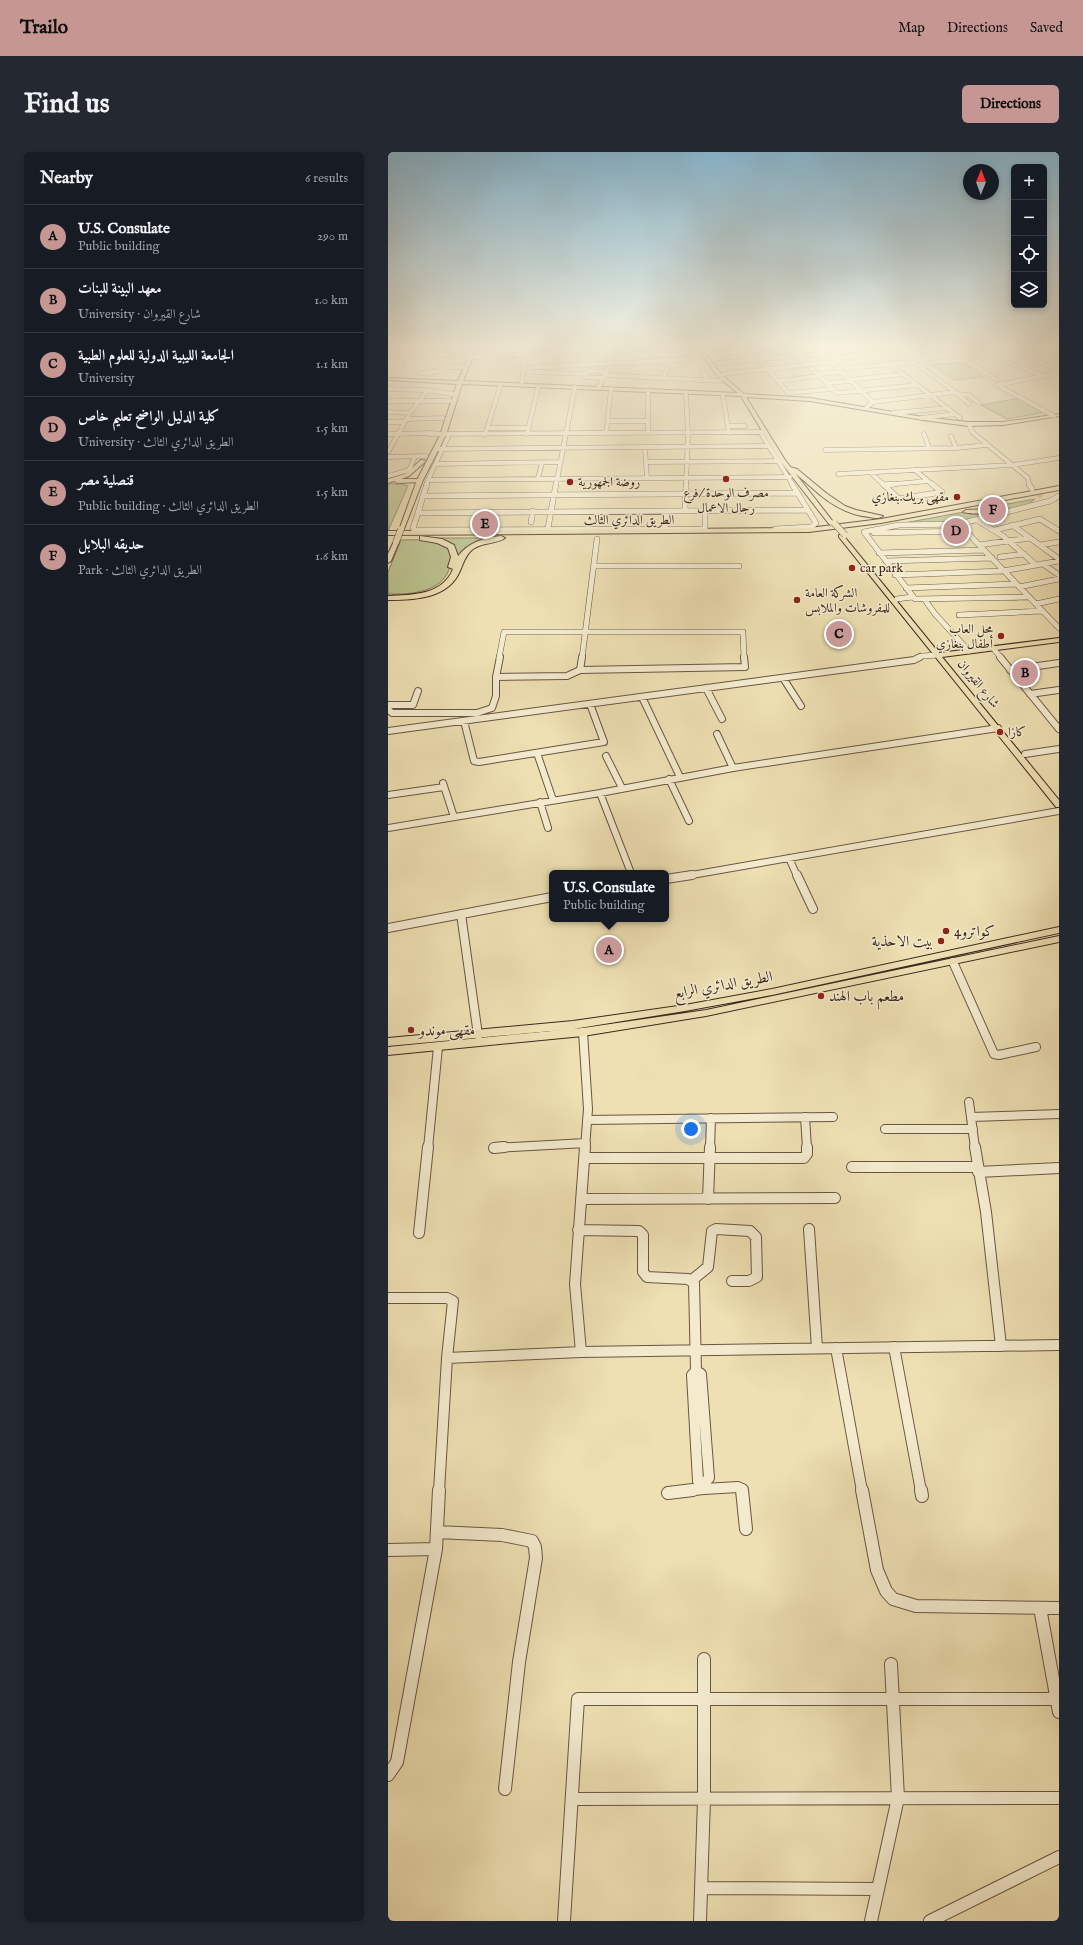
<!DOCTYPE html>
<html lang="en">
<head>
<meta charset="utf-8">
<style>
  body { margin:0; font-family:"IM FELL English",Amiri,serif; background:#242831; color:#f1f3f6 }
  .controls { position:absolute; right:12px; top:12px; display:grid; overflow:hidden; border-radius:6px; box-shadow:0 2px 6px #0003 }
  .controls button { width:36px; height:36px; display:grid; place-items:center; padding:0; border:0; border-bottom:1px solid #363941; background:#171b24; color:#f1f3f6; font:20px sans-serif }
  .compass { position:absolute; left:575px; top:12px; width:36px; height:36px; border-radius:50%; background:#171b24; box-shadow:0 2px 6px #0003; rotate:1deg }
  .you { position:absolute; left:303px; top:977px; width:14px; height:14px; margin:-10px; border:3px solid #fff; border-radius:50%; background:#1a73e8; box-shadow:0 0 0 6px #1a73e833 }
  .badge { display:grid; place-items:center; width:26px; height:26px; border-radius:50%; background:#c59692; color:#111; font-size:13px; font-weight:700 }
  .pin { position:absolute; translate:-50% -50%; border:2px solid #fff; box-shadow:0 1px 4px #0006 }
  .popup { position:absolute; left:161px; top:718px; width:120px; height:52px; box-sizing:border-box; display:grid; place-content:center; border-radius:6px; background:#171b24; filter:drop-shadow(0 1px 3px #0005); font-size:13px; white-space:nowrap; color:#9ea1a6 }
  .popup b { font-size:15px; color:#f1f3f6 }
  .popup::after { content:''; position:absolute; left:50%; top:100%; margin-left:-8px; border:8px solid transparent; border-top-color:#171b24 }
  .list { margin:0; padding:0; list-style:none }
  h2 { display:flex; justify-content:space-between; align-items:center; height:52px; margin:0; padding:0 16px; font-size:17px }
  h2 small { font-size:13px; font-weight:400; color:#9ea1a6 }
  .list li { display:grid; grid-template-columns:26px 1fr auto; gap:12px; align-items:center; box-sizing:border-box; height:64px; padding:0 16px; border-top:1px solid #363941 }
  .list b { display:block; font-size:15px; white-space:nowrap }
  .list p { margin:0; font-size:13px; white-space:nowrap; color:#9ea1a6 }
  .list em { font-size:13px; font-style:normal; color:#9ea1a6 }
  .icon { flex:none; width:22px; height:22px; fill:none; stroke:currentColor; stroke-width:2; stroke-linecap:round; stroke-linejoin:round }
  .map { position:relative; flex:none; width:671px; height:1769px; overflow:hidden; border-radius:6px }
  header { display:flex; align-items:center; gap:24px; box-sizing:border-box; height:56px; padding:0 20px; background:#c59692; color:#111 }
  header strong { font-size:19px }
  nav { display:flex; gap:22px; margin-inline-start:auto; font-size:14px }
  .intro { display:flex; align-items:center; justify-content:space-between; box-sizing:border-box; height:96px; padding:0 24px }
  h1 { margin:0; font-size:28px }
  .button { padding:10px 18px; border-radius:6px; background:#c59692; color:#111; font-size:14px; font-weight:700 }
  main { display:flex; gap:24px; padding:0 24px }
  aside { flex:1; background:#171b24; border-radius:6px; box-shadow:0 2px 6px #0003 }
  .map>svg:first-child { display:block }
  .green { fill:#b9c28c; stroke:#7b7556 }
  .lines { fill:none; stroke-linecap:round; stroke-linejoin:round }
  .minor-tunnel { stroke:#cbbb96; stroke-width:5; stroke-dasharray:5 2.5; stroke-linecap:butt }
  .minor-far5-casing { stroke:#695645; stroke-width:5 }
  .minor-far4-casing { stroke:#695645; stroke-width:6 }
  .minor-far3-casing { stroke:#695645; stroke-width:8 }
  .minor-far2-casing { stroke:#695645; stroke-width:10 }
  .minor-far1-casing { stroke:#695645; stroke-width:12 }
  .minor-casing { stroke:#695645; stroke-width:14 }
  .major-casing { stroke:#3d2820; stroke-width:2 }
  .highway-casing { stroke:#3d2820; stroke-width:2 }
  .minor-far5 { stroke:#f4ebce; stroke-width:4 }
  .minor-far4 { stroke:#f4ebce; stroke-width:5 }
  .minor-far3 { stroke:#f4ebce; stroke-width:6 }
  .minor-far2 { stroke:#f4ebce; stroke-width:8 }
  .minor-far1 { stroke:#f4ebce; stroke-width:10 }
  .minor { stroke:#f4ebce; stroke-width:12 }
  .major { fill:#eee0b3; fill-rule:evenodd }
  .highway { fill:#eee0b3; fill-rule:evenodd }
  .major-bridge-casing { stroke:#3d2820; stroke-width:7; stroke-linecap:butt }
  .major-bridge { stroke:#eee0b3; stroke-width:6 }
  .poi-dot { fill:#8f2418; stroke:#f4ebce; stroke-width:1.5 }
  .labels { text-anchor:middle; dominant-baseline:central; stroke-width:3; stroke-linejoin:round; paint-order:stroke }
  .far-poi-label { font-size:13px; fill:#3d2820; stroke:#f4ebce; text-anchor:start }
  .far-street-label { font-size:13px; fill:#3d2820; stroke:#f4ebce }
  .poi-label { font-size:15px; fill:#3d2820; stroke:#f4ebce; text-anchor:start }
  .street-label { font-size:15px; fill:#3d2820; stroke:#f4ebce }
</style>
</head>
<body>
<header>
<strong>Trailo</strong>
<nav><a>Map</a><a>Directions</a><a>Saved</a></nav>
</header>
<div class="intro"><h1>Find us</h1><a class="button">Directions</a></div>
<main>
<aside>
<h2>Nearby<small>6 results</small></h2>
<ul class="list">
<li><span class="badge">A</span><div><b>U.S. Consulate</b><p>Public building</p></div><em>290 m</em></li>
<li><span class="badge">B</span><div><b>معهد البينة للبنات</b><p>University · شارع القيروان</p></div><em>1.0 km</em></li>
<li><span class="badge">C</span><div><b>الجامعة الليبية الدولية للعلوم الطبية</b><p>University</p></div><em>1.1 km</em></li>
<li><span class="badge">D</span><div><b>كلية الدليل الواضح تعليم خاص</b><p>University · الطريق الدائري الثالث</p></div><em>1.5 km</em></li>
<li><span class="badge">E</span><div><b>قنصلية مصر</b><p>Public building · الطريق الدائري الثالث</p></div><em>1.5 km</em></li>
<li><span class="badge">F</span><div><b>حديقه البلابل</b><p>Park · الطريق الدائري الثالث</p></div><em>1.6 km</em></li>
</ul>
</aside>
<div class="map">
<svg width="671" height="1769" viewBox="0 0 671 1769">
  <rect width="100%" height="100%" fill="#eee0b3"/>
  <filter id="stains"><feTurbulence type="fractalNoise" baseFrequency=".005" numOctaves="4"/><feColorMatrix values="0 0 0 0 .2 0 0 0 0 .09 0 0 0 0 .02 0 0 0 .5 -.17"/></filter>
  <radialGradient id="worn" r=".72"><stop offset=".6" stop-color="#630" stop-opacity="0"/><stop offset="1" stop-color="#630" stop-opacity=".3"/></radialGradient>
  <path class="green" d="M 574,210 L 595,225 L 566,228 L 545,213 Z
    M 633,246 L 658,260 L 619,267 L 593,253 Z
    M 0,332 L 14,332 L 20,334 L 0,379 Z
    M 647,347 L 642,351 L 643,353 L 576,370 L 516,371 Z
    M 43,386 L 109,386 L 95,389 L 70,405 C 68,391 55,390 43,386 Z
    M 13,388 C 27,388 46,386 58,394 C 64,397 64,405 63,410 C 62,414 61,419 59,422 C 49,441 18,443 0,442 L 0,420 Z"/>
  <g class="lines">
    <path class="minor-tunnel" d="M 644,337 L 654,345"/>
    <defs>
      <path id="minor-far5" d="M 316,195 L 322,202 L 405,195
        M 361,195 L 400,241 L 444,237
        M 401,195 L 449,241 L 529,233
        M 427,195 L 485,250 L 478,256
        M 480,195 L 572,266
        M 525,195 L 532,199 L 563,195
        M 583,195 L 655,224
        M 611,195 L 671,218
        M 665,195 L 671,197
        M 139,196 L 154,195
        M 428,196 L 440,195
        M 507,196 L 567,240
        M 40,197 L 60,197
        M 619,198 L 634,195
        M 0,199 L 88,205 L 302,195
        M 453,199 L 469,198 L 476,203
        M 307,203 L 319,227
        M 250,204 L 305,201
        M 445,206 L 510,199
        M 577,207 L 602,202
        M 168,208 L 190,207
        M 577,208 L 608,227
        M 328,211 L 442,201 L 452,209 L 335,222
        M 539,211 L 578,207 L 574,207
        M 17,212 L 24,206 L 34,205
        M 58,215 L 79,215
        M 137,216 L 310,207
        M 450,217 L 525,210
        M 147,220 L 198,222
        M 31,221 C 43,221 55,221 61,209 L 51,206
        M 429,222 L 454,220
        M 216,223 L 332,229
        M 214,226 L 196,225 L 200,219 L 218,220
        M 275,226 L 283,209
        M 461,228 L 515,222
        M 391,229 L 431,224
        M 134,230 L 139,195
        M 438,231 L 463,229
        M 210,236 C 217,223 226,210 220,195
        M 0,237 L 37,238 L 65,242
        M 260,238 L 260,281
        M 569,242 L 581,243 L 591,251
        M 335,244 L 341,281
        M 0,249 L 62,249
        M 485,250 L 567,240 L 581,252
        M 0,260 L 22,261
        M 505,261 L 560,256
        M 666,264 L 609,233 L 671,221
        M 533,266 L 567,262
        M 19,267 L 55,266
        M 220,269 L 259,269
        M 0,270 L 17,270
        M 581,272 L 584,280 L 640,326 L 641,333
        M 340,274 L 357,274
        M 100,276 L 140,276
        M 372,280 L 405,333
        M 0,282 L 45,281
        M 40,282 L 376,280
        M 139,282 L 150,236
        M 218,282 L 223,237
        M 536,282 L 541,296
        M 61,283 L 40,328 L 402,325
        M 97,283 L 112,235
        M 563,284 L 568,296
        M 257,296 L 259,326
        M 49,297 L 380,294
        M 437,298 L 568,296 L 599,293
        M 0,300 L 22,261 L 40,238
        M 0,305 L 38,304
        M 258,310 L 393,309
        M 48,312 L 173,310
        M 527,318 L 545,333
        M 483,321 L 496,333
        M 450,322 L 625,313 L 671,306
        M 0,324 L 21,318 L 27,305
        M 150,326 L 154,311
        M 38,333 L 40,328
        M 168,333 L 187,235
        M 298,333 L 300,281 L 298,243
        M 496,333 L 540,329"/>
      <path id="minor-far4" d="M 39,332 L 35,344 L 409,341
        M 495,332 L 511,347 L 554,340 L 544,332
        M 641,332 L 644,337
        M 496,333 L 507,332
        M 35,344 L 30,361 L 420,358
        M 297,358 L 298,332
        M 317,358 L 317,377
        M 30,361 L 25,376 L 26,378 L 315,377
        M 589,368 L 615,384 L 648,413
        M 143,370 L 145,359
        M 571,372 L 671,476
        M 624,373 L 671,407
        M 160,376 L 168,332
        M 277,377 L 278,359
        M 387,377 L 423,375 L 428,371 L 404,332
        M 607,378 L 652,367 L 671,379
        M 486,381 L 577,379
        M 591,393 L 642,386
        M 652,393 L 671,390
        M 491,401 L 596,398
        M 612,405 L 636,402
        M 498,409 L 604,406
        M 655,412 L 671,423
        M 206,414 L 351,414
        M 507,423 L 615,419 L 671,409
        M 631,435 L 671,427
        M 518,436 L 628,432
        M 640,445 L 527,447 L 476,380 L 511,373 L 571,372 L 662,349 L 671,344
        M 509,447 L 524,445
        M 537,448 L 547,462 L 581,499
        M 648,452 L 671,447
        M 571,463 L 654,459
        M 605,496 L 613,506
        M 111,506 L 116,480 L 355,480 L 356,506
        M 194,506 L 209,387
        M 530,506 L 534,504 L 550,503"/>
      <path id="minor-far3" d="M 612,505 L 671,577
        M 192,518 L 194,505
        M 622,518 L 671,511
        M 108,525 L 112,505
        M 108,525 L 179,524 L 192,518 L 357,515 L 356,505
        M 395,526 L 413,554
        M 318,536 L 334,567
        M 642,542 L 671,538
        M 254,545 L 292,625
        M 0,553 L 25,553 L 30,539
        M 0,557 L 4,561 L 89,561 L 104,556 L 108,544 L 108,525
        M 76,569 L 86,609 L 91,610 L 216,590 L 202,552
        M 0,579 L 526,508 L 532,505
        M 329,582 L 345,616
        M 149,601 L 165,648
        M 637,602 L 671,597
        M 218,604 L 234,636
        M 281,627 L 301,669
        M 55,631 L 66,665
        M 212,641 L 243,721
        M 0,643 L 56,635
        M 152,650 L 160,676
        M 0,676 L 212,641 L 345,616 L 610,576
        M 401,706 L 409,724
        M 298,724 L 671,659"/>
      <path id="minor-far2" d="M 409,723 L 425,757
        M 278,727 L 304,723
        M 73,762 L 90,883
        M 0,776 L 164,745
        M 565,810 L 606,902 L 611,903 L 648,895
        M 195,880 L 200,957 L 197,996
        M 581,950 L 587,996
        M 417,965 L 419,996
        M 583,965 L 671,962
        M 199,968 L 445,965
        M 497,977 L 585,977
        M 40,996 L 50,895
        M 106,996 L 198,991
        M 322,996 L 323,966"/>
      <path id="minor-far1" d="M 587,995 L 598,1060 L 613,1194
        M 106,996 L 116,995
        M 197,1006 L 416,1006 L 419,1002 L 419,995
        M 464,1015 L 589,1015
        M 590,1020 L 671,1016
        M 193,1047 L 447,1046
        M 320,1047 L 322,995
        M 421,1077 L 429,1196
        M 190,1078 L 251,1079 L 255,1083 L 255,1120 L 259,1125 L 300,1127 L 306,1131 L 308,1219
        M 31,1081 L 40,995
        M 304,1128 L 320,1115 L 324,1079 L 328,1077 L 362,1079 L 368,1085 L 369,1125 L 361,1129 L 344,1129
        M 0,1146 L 59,1146 L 65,1149 L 59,1206 L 51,1339
        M 506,1195 L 533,1339
        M 448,1196 L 474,1339
        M 193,1200 L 187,1132 L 197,995
        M 59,1206 L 193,1200 L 671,1193
        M 308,1219 L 313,1222 L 321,1326 L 316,1331 L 310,1329 L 304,1223 Z
        M 316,1331 L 316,1337 L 350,1335 L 354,1337 L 354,1339
        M 296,1339 L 316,1337"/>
      <path id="minor" d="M 354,1338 L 358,1377
        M 474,1338 L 489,1418 L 498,1439 L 505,1447 L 528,1454 L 671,1456
        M 533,1338 L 534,1344
        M 280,1341 L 305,1338
        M 49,1380 L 114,1383 L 144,1389 L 147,1395 L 148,1406 L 131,1510 L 117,1637
        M 0,1398 L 48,1397
        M 652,1456 L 671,1560
        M 0,1623 L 9,1610 L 48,1397 L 51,1338
        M 184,1647 L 671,1646
        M 314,1736 L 489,1737
        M 176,1769 L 190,1547 L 671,1547
        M 312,1769 L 316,1647 L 316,1507
        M 483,1769 L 510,1646 L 503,1512
        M 542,1769 L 671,1705"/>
      <path id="major" d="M 85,195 L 89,195 L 75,229 L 350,241 L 330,225 L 308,195 L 312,195 L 334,223 L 356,242 L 422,246 L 535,265 L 580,270 L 615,270 L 671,262 L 671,264 L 615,273 L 580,274 L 535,268 L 422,249 L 358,245 L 397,308 L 446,371 L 443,373 L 441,372 L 392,309 L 353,244 L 74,232 L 58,283 L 35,328 L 16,377 L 11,378 L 29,328 L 52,283 L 69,232 L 0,228 L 0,226 L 70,229 Z
        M 451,383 L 455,383 L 551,501 L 671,486 L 671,490 L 554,505 L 671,648 L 671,655 L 668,655 L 451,385 Z
        M 6,389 L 11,390 L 3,409 L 0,411 L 0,402 Z
        M 671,775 L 671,781 L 384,843 L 297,859 L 185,877 L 0,894 L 0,886 L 185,869 L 297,853 L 384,837 Z
        M 671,784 L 671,790 L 318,864 L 195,884 L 0,903 L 0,895 L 195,876 L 318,858 Z"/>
      <path id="highway" d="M 33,308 L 38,309 L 21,324 L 13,327 L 32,327 L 34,328 L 34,330 L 9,331 L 6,329 L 0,331 L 0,327 L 17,322 Z
        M 398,314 L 409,317 L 438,341 L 457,354 L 468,358 L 495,364 C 491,367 486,366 481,365 C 458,363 439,350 423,335 C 415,328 408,321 398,316 Z
        M 671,334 L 671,338 L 493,371 L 421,380 L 0,383 L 0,379 L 421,376 L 493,367 Z
        M 601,357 L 619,361 C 617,363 578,362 575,360 L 578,358 Z
        M 32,384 L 54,387 L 66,393 L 70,404 C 81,390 96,386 113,384 L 117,386 C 109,392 95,390 85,397 C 76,404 75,414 70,423 C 57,447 24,448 0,448 L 0,444 C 24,443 55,443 65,417 L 60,415 L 63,405 L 60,396 L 49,391 L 32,388 Z"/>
    </defs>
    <use href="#minor-far5" class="minor-far5-casing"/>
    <use href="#minor-far4" class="minor-far4-casing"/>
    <use href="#minor-far3" class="minor-far3-casing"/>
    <use href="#minor-far2" class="minor-far2-casing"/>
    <use href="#minor-far1" class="minor-far1-casing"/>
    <use href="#minor" class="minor-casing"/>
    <use href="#major" class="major-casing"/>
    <use href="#highway" class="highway-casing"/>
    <use href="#minor-far5" class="minor-far5"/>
    <use href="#minor-far4" class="minor-far4"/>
    <use href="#minor-far3" class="minor-far3"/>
    <use href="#minor-far2" class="minor-far2"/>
    <use href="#minor-far1" class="minor-far1"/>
    <use href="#minor" class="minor"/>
    <use href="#major" class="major"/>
    <use href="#highway" class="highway"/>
    <defs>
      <path id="major-bridge" d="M 446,371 L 457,383
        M 8,390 L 13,377"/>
    </defs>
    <use href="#major-bridge" class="major-bridge-casing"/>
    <use href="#major-bridge" class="major-bridge"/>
  </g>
  <linearGradient id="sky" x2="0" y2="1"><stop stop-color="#88b8d2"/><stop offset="0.44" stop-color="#f7f1dd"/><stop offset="1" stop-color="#f7f1dd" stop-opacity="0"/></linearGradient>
  <rect width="671" height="442" fill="url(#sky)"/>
  <g class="poi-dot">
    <circle cx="338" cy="327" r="4"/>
    <circle cx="182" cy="330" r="4"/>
    <circle cx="569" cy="345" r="4"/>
    <circle cx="464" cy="416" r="4"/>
    <circle cx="409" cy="448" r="4"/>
    <circle cx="613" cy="484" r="4"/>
    <circle cx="612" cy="580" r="4"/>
    <circle cx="558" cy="779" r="4"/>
    <circle cx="553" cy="789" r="4"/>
    <circle cx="433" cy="844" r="4"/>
    <circle cx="23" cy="878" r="4"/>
  </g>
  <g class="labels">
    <g class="far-poi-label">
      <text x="190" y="330">روضة الجمهورية</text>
      <text x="338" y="341" text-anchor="middle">مصرف الوحدة /فرع<tspan x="338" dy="15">رجال الاعمال</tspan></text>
      <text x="561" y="345" text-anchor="end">مقهى بريك.بنغازي</text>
      <text x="472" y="416">car park</text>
      <text x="417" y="441">الشركة العامة<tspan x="417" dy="15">للمفروشات والملابس</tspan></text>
      <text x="605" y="477" text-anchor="end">محل العاب<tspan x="605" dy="15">أطفال بنغازي</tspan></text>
      <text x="620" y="580">كازا</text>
    </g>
    <g class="far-street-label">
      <text x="241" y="368">الطريق الدائري الثالث</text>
      <text transform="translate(590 532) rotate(51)">شارع القيروان</text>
    </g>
    <g class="poi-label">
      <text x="566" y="779">كواترو4</text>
      <text x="545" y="789" text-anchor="end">بيت الاحذية</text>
      <text x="441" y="844">مطعم باب الهند</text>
      <text x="31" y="878">مقهى موندو</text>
    </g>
    <g class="street-label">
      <text transform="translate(335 833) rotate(-10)">الطريق الدائري الرابع</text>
    </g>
  </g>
  <rect width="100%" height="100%" filter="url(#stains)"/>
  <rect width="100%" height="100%" fill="url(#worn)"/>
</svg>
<div class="controls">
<button>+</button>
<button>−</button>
<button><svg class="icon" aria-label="locate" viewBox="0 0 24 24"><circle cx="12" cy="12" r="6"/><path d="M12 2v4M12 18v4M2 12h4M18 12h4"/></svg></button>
<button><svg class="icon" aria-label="layers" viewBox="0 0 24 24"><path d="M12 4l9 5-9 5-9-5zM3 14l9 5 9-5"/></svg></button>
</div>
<svg class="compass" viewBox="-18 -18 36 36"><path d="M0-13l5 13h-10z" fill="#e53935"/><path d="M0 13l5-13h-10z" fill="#9ea1a6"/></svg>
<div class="you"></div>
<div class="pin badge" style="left:221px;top:798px">A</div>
<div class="popup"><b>U.S. Consulate</b>Public building</div>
<div class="pin badge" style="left:637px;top:521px">B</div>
<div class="pin badge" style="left:451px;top:482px">C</div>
<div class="pin badge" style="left:568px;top:379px">D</div>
<div class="pin badge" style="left:97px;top:372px">E</div>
<div class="pin badge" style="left:605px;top:358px">F</div>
</div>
</main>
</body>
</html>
